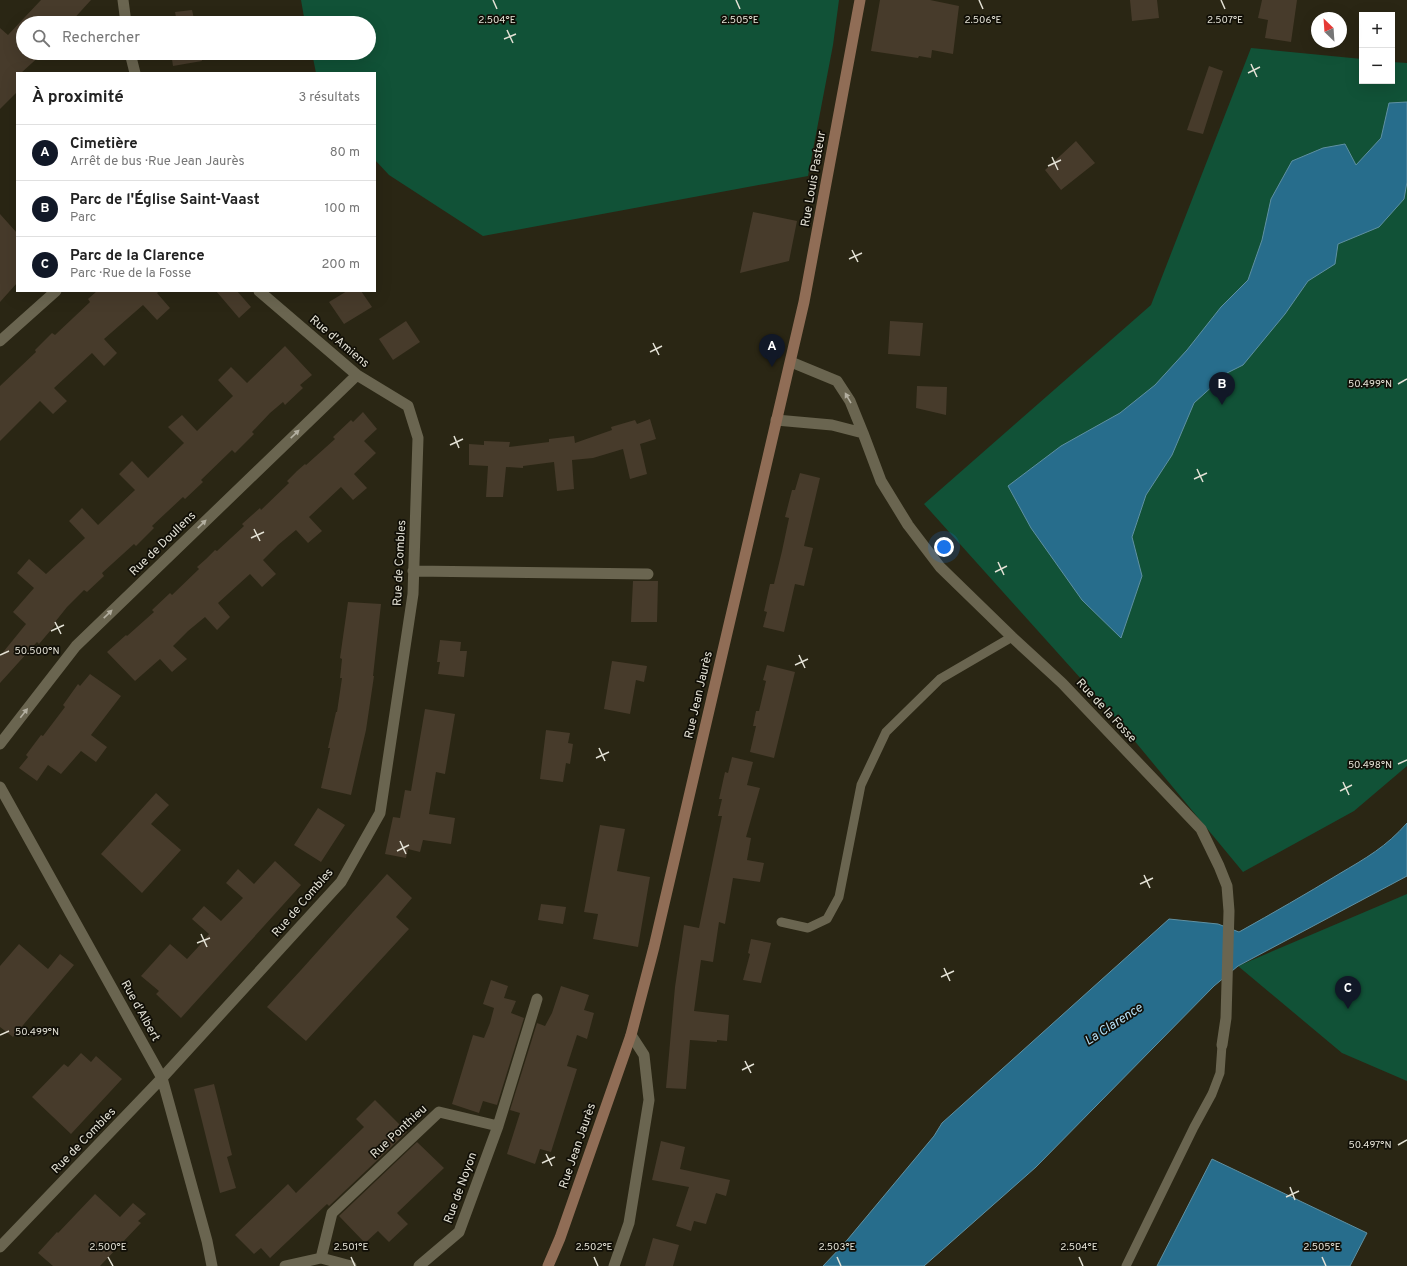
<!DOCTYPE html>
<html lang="fr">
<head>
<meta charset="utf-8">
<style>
  body { margin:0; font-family:Overpass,sans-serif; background:#f2f2f2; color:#222 }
  .controls { position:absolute; right:12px; top:12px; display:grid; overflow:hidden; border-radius:0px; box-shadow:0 4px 16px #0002 }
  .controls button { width:36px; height:36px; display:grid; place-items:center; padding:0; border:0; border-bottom:1px solid #e0e0e0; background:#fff; color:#222; font:20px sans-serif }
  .compass { position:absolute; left:1311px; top:12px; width:36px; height:36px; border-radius:50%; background:#fff; box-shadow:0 4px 16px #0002; rotate:335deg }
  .you { position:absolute; left:944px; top:547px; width:14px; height:14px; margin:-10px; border:3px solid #fff; border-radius:50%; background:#1a73e8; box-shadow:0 0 0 6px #1a73e833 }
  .badge { display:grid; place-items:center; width:26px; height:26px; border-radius:50%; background:#111827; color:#fff; font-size:13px; font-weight:700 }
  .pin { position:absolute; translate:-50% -33px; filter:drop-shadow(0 1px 2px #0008) }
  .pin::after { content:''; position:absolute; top:21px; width:14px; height:12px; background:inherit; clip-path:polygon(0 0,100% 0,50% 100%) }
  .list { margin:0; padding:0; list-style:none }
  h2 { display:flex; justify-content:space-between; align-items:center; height:52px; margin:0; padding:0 16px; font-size:17px }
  h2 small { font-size:13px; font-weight:400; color:#767676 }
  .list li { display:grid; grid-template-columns:26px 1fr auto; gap:12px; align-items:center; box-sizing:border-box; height:56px; padding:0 16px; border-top:1px solid #e0e0e0 }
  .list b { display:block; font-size:15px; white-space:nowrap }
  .list p { margin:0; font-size:13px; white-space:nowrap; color:#767676 }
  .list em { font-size:13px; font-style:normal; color:#767676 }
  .icon { flex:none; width:22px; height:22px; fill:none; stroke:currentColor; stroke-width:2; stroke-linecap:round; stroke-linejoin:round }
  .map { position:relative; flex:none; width:1407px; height:1266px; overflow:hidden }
  .search { position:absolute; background:#fff; box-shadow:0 4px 16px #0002; left:16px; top:16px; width:360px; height:44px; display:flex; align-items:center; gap:10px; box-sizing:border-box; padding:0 14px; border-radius:22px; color:#767676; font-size:15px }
  .panel { position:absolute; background:#fff; box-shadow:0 4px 16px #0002; left:16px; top:72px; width:360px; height:220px; border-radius:0px }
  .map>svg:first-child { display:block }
  .green { fill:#115237 }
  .water { fill:#276d8c; stroke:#5f90a2 }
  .building { fill:#473b2b }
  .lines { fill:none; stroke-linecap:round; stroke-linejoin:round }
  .service { stroke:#6a6550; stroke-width:9 }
  .minor { stroke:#6a6550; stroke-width:11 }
  .secondary { stroke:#906d56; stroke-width:11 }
  .oneway { fill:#b3afa0 }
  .ticks { fill:none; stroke:#e3e1d5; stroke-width:1.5 }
  .labels { text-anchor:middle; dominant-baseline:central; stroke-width:3.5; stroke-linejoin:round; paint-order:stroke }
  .street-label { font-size:12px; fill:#e3e1d5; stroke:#110f07 }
  .water-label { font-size:13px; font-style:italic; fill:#b5e0f6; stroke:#110f07 }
  .ticks-label { font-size:10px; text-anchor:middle; fill:#e3e1d5; stroke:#110f07; stroke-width:3.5; stroke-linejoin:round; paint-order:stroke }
</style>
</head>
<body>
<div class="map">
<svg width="1407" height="1266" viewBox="0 0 1407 1266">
  <rect width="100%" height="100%" fill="#2a2614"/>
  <path class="green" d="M 301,0 L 839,0 L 833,45 L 808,176 L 483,236 L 389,175 L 375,160 L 375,73 L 316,73 L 312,53 L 369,53 L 369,23 L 305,23 Z
    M 1251,48 L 1362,59 L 1362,81 L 1392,81 L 1392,62 L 1407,63 L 1407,766 L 1354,811 L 1243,872 L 1109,710 L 924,504 L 1151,305 Z
    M 1407,894 L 1407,1081 L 1342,1053 L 1238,966 Z"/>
  <path class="water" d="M 1407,102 L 1407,182 L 1404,199 L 1379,227 L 1338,244 L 1335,264 L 1308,281 L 1285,314 L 1243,365 L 1227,373 L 1194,403 L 1172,455 L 1146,495 L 1132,537 L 1142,576 L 1121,638 L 1082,600 L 1031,528 L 1008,486 L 1061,446 L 1120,413 L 1155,385 L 1187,350 L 1221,307 L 1248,280 L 1262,240 L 1271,199 L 1292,161 L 1323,148 L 1345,144 L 1356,165 L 1381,138 L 1389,103 Z
    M 1407,823 L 1407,876 L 1238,966 L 1214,986 L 1036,1167 L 924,1266 L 823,1266 L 843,1245 L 934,1136 L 942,1123 L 1169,919 L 1218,924 L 1239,932 C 1273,913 1306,894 1339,874 C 1366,858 1386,847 1407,823 Z
    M 1212,1159 L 1367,1233 L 1350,1266 L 1157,1266 Z"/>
  <path class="building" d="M 41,0 L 91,0 L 70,23 L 23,23 L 23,53 L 43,53 L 21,73 L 17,73 L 17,92 L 0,109 L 0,28 L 8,35 Z
    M 880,0 L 930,0 L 959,6 L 953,54 L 932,50 L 931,58 L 919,56 L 918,58 L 871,51 Z
    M 1130,0 L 1157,0 L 1159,18 L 1132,21 Z
    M 1262,0 L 1297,0 L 1291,42 L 1265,38 L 1268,20 L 1258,18 Z
    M 192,10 L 195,23 L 165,23 L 164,19 L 176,17 L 175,12 Z
    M 171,53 L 200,53 L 202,61 L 173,66 Z
    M 1209,66 L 1223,71 L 1203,134 L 1187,130 Z
    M 1076,141 L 1095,163 L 1061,190 L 1045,170 Z
    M 753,212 L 797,221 L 789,261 L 740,273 Z
    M 0,214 L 17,233 L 17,283 L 0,302 Z
    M 97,291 L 160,291 L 157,293 L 170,308 L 157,320 L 143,305 L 104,339 L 117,353 L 104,366 L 92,353 L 54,388 L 67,401 L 53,414 L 40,401 L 0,441 L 0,386 L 36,352 L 35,350 L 52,333 L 55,335 L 90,302 L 88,299 Z
    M 216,291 L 237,291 L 251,307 L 239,318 Z
    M 347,291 L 361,291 L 372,307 L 344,324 L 329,302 Z
    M 406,321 L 420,342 L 393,360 L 379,339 Z
    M 890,321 L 923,323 L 920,356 L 888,354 Z
    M 285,346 L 312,375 L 300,385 L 303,388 L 285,405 L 283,402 L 270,413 L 252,432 L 254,434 L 235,453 L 232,450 L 201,480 L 203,482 L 185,499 L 183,497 L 152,526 L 154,528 L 136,546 L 134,544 L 102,573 L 104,576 L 87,592 L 84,590 L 67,607 L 55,622 L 56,624 L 39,644 L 37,642 L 0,683 L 0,656 L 26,624 L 13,612 L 34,588 L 17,573 L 29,559 L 46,574 L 85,538 L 69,521 L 82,508 L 98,525 L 135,490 L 119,474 L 132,461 L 148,478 L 184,443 L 168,427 L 182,415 L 197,431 L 233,396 L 218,380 L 231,367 L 247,383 Z
    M 917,386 L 947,387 L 946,415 L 916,408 Z
    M 363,412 L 377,429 L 364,441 L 376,453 L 354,474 L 367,488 L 353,500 L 341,487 L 309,517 L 322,531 L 308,543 L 296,530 L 278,545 L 263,560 L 276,574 L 262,587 L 250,574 L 218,603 L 230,617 L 217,630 L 205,617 L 188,631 L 173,646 L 187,659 L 172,672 L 160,659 L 135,681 L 107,652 L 126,635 L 127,636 L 154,612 L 152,610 L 170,593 L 172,595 L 199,569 L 197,567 L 206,559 L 215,550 L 217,551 L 244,526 L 242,524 L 260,508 L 261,510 L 289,483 L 287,481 L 297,471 L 305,464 L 306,465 L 335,439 L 333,437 L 351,420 L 353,422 Z
    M 650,419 L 656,439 L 640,444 L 647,474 L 630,479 L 623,449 L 593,458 L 572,460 L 574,489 L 557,491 L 554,462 L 523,466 L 523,468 L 506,467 L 503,497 L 486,497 L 488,466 L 469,465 L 469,444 L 484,445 L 484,441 L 510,442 L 509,447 L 549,442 L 549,439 L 574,436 L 575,443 L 612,430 L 611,427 L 635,420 L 637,424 Z
    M 800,473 L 820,478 L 804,546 L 813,548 L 804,586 L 795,584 L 784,632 L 763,627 L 767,612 L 764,611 L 770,584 L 774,584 L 782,551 L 789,518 L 785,517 L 792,490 L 795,490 Z
    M 633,581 L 658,581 L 657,622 L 631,622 Z
    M 348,602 L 381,604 L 373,676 L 374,676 L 366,730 L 351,795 L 321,788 L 330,748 L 328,748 L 336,712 L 337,712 L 342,678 L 340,678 L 342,659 L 340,658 Z
    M 440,640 L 461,642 L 460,651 L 467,651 L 464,677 L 438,674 L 440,662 L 437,662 Z
    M 612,661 L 647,666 L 644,682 L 636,680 L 630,714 L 604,709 Z
    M 767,665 L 795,672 L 774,758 L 750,752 L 756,726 L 753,726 L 756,711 L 759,711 L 766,681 L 763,680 Z
    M 90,674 L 121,696 L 91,735 L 107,747 L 96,762 L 81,751 L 61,774 L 48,765 L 37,781 L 19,768 L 28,757 L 26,755 L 41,735 L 43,736 L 65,707 L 63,705 L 78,684 L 80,686 Z
    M 425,709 L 455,714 L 445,774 L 436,772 L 429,814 L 455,818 L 451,844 L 423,840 L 420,852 L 408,849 L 406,858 L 385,854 L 393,817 L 400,818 L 405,790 L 411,791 Z
    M 546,730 L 570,733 L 568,743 L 573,744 L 570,764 L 566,763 L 563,782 L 540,779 Z
    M 732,757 L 753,762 L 747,785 L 760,788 L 746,837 L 751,838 L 747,860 L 764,863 L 760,882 L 733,878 L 725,924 L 719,922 L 713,962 L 701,960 L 694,1011 L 729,1015 L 727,1041 L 717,1040 L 717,1042 L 690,1040 L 686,1089 L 666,1088 L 675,987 L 684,925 L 699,928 L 722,816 L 718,816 L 722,799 L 719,799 L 725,772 L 728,773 Z
    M 156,793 L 169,805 L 151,824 L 181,850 L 142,893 L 101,854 Z
    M 318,808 L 345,825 L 321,862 L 294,845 Z
    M 600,825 L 625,829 L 617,871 L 650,877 L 638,947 L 593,939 L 598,914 L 584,912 Z
    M 275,861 L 301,885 L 181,1018 L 156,994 L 159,991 L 141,976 L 170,944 L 187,959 L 199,946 L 209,934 L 192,919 L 204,906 L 221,921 L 243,898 L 226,883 L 238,869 L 254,884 Z
    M 387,874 L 412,898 L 396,917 L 409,929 L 306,1041 L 267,1007 L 301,970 Z
    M 541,904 L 566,907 L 563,924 L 538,920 Z
    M 751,939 L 771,943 L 761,983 L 743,980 L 750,954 L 748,953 Z
    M 19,944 L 48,969 L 60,954 L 74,965 L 13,1037 L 0,1027 L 0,966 Z
    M 491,980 L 508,986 L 504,998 L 516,1001 L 511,1013 L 524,1018 L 497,1105 L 483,1101 L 479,1113 L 452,1104 L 473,1035 L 484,1038 L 490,1023 L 494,1008 L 483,1004 Z
    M 561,986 L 589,995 L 584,1010 L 594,1013 L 587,1039 L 577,1035 L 567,1066 L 577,1069 L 551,1152 L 540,1149 L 535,1164 L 507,1154 L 520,1113 L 510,1110 L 537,1023 L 545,1026 L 552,1013 Z
    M 81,1053 L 91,1062 L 96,1056 L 122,1079 L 71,1134 L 32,1097 L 64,1064 L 68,1067 Z
    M 214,1084 L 232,1155 L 227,1157 L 236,1188 L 220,1193 L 194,1089 Z
    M 375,1100 L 407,1132 L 329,1206 L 327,1204 L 270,1258 L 261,1248 L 254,1254 L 235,1235 L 288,1184 L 296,1193 L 364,1127 L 356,1119 Z
    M 661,1141 L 685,1147 L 680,1169 L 730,1180 L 726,1196 L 716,1193 L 706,1224 L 694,1221 L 691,1231 L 676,1226 L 689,1187 L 652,1180 Z
    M 417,1142 L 444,1168 L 397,1213 L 408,1224 L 389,1242 L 378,1231 L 365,1243 L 339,1216 Z
    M 95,1194 L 120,1217 L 133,1203 L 146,1214 L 138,1221 L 141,1223 L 100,1266 L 53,1266 L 38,1253 L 57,1232 L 58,1233 Z
    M 653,1238 L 679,1245 L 673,1266 L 645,1266 Z"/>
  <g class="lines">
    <path class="service" d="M 781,922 L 808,928 L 827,919 L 839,897 L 861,785 L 886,732 L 940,679 L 1012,637
      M 1126,1266 L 1194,1127 L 1212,1094 L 1220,1073 L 1222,1045"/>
    <path class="minor" d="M 123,0 L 126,23
      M 130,53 L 135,73
      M 0,341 L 56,291
      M 791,362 L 837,381 L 850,401 L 863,433 L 881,481 L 908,525 L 940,567 L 1012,637 L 1062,683 L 1201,829 L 1219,866 L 1227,886 L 1229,911 L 1226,1018 L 1222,1045
      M 776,420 L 832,425 L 863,433
      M 413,571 L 648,574
      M 0,744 L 76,646 L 357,375
      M 0,787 L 162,1078 L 207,1241 L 212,1266
      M 0,1247 L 162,1078 L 341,882 L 380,813 L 413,594 L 418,438 L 408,406 L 357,375 L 259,291
      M 321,1258 L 351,1266
      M 285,1266 L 321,1258 L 332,1213 L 439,1112 L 498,1126 L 537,999
      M 419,1266 L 459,1232 L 498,1126
      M 614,1266 L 629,1223 L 649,1100 L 644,1055 L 631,1035"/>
    <path class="secondary" d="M 548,1266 L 560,1238 L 631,1035 L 654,947 L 804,302 L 860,0"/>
  </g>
  <defs><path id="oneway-solid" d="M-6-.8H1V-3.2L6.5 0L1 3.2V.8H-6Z"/></defs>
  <g class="oneway">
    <use href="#oneway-solid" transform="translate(848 398) rotate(-120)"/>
    <use href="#oneway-solid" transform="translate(295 434) rotate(-44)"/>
    <use href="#oneway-solid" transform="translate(202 524) rotate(-44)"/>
    <use href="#oneway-solid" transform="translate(108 614) rotate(-44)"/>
    <use href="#oneway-solid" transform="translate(24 713) rotate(-52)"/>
  </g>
  <path class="ticks" d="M 493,0 L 497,9M 736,0 L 740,9M 979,0 L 983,9M 1221,0 L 1225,9M 507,30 L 513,43M 504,39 L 516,34M 1251,64 L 1257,77M 1248,73 L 1260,67M 1052,157 L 1058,170M 1048,166 L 1061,160M 852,250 L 858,262M 849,259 L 862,253M 653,343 L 659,355M 650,352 L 662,346M 1398,384 L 1407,379M 454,436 L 459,448M 450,445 L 463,439M 1197,469 L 1203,482M 1194,479 L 1207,473M 254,529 L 260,541M 251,538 L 264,532M 998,562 L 1004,575M 995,572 L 1007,566M 55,622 L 61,634M 51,631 L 64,625M 0,655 L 9,651M 799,655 L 805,668M 795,665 L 808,659M 599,748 L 605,761M 596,758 L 609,752M 1398,764 L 1407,760M 1343,782 L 1349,795M 1340,791 L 1352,785M 400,841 L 406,854M 397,851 L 409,845M 1144,875 L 1150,888M 1140,884 L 1153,878M 201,934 L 207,947M 197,943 L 210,938M 944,968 L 950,981M 941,977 L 954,971M 0,1035 L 9,1031M 745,1061 L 751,1073M 742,1070 L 754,1064M 1398,1145 L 1407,1140M 546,1154 L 552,1166M 542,1163 L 555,1157M 1290,1187 L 1295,1200M 1286,1197 L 1299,1191M 108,1257 L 113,1266M 351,1257 L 355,1266M 594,1257 L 598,1266M 837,1257 L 841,1266M 1079,1257 L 1083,1266M 1322,1257 L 1326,1266"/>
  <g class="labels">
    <g class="street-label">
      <text transform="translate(814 179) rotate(-80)">Rue Louis Pasteur</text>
      <text transform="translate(339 342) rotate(40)">Rue d'Amiens</text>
      <text transform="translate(163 544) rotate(-44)">Rue de Doullens</text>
      <text transform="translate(400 563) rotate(-87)">Rue de Combles</text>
      <text transform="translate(699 695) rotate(-77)">Rue Jean Jaurès</text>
      <text transform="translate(1106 711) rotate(47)">Rue de la Fosse</text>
      <text transform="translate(303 903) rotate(-49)">Rue de Combles</text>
      <text transform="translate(140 1011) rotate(61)">Rue d'Albert</text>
      <text transform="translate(399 1132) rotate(-43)">Rue Ponthieu</text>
      <text transform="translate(84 1141) rotate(-46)">Rue de Combles</text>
      <text transform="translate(578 1146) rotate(-71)">Rue Jean Jaurès</text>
      <text transform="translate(461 1188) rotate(-70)">Rue de Noyon</text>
    </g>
    <g class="water-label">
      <text transform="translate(1114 1025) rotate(-33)">La Clarence</text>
    </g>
  </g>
  <g class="ticks-label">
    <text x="497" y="23">2.504°E</text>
    <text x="740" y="23">2.505°E</text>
    <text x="983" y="23">2.506°E</text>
    <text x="1225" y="23">2.507°E</text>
    <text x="1370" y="387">50.499°N</text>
    <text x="37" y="654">50.500°N</text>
    <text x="1370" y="768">50.498°N</text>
    <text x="37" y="1035">50.499°N</text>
    <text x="1370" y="1148">50.497°N</text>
    <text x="108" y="1250">2.500°E</text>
    <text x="351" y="1250">2.501°E</text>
    <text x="594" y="1250">2.502°E</text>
    <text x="837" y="1250">2.503°E</text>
    <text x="1079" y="1250">2.504°E</text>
    <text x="1322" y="1250">2.505°E</text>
  </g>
</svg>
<div class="controls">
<button>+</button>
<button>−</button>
</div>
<svg class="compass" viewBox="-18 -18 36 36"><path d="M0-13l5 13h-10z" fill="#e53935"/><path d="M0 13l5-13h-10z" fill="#767676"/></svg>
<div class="you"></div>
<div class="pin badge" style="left:772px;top:367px">A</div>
<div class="pin badge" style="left:1222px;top:405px">B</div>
<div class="pin badge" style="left:1348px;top:1009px">C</div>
<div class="search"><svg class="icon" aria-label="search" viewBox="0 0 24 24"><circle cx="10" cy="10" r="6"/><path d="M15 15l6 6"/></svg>Rechercher</div>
<section class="panel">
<h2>À proximité<small>3 résultats</small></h2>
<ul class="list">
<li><span class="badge">A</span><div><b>Cimetière</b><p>Arrêt de bus · Rue Jean Jaurès</p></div><em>80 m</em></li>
<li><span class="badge">B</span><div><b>Parc de l'Église Saint-Vaast</b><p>Parc</p></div><em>100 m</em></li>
<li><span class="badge">C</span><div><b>Parc de la Clarence</b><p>Parc · Rue de la Fosse</p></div><em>200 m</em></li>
</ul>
</section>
</div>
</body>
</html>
